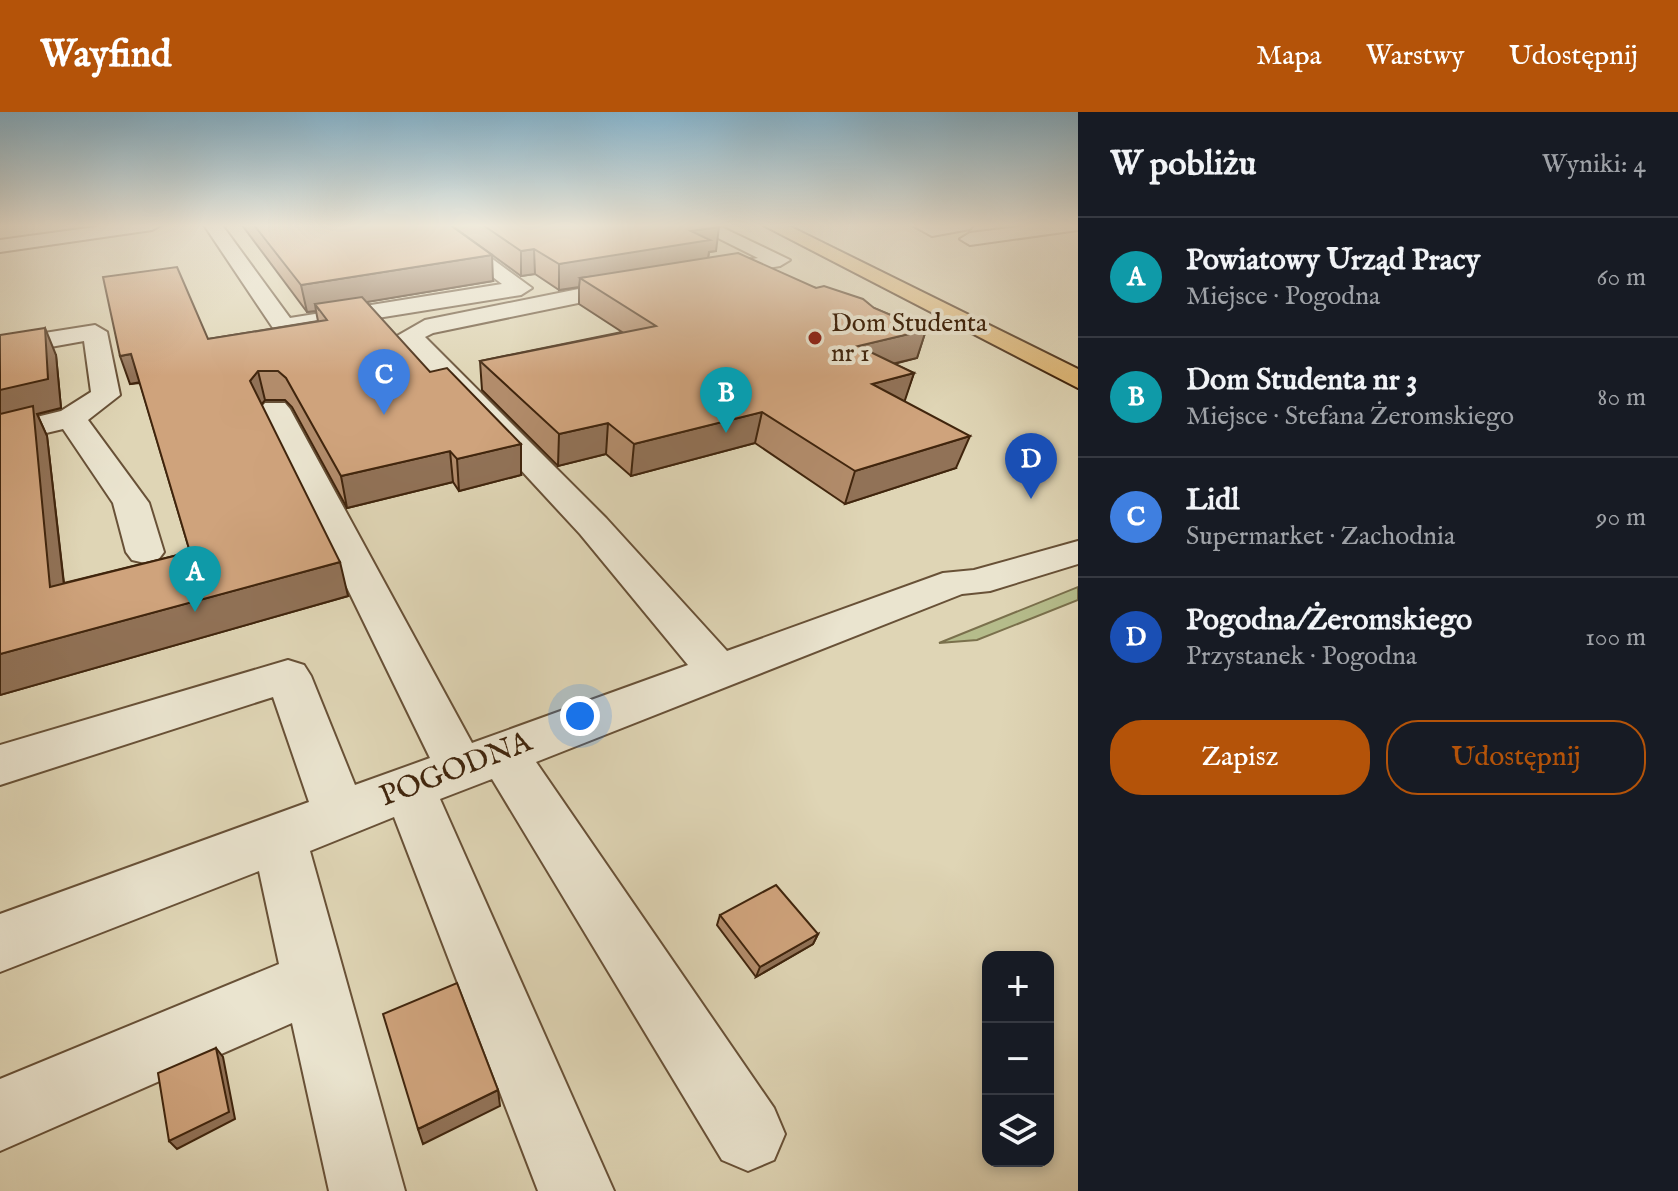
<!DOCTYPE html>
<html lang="pl">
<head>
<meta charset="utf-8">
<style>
  body { margin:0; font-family:"IM FELL English",serif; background:#20242c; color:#f1f3f6 }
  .controls { position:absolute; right:24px; bottom:24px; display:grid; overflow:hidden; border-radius:16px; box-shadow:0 4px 12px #0003 }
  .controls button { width:72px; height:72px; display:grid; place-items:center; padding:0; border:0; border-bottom:2px solid #363941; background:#171b24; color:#f1f3f6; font:40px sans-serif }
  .you { position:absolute; left:580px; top:604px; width:28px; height:28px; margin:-20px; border:6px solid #fff; border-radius:50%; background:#1a73e8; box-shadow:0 0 0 12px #1a73e833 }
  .badge { display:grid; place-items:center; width:52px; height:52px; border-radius:50%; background:#b45309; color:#fff; font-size:26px; font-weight:700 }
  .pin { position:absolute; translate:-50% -66px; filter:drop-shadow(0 2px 4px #0008) }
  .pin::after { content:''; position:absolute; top:42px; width:28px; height:24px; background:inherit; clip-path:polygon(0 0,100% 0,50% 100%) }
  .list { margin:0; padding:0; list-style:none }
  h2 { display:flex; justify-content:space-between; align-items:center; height:104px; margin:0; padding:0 32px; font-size:34px }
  h2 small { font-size:26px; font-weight:400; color:#9ea1a6 }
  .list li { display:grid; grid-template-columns:52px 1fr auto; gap:24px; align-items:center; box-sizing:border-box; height:120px; padding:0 32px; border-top:2px solid #363941 }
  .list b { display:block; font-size:30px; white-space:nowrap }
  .list p { margin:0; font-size:26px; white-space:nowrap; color:#9ea1a6 }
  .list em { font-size:26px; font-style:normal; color:#9ea1a6 }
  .actions { display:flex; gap:16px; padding:24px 32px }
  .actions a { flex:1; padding:18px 0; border:2px solid #b45309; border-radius:32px; text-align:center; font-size:28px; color:#b45309 }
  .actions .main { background:#b45309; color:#fff }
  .icon { flex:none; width:44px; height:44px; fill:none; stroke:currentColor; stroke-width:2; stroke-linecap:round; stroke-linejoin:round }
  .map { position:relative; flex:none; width:1078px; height:1079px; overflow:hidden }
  header { display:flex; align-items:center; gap:48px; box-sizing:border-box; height:112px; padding:0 40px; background:#b45309; color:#fff }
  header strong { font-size:38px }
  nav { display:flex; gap:44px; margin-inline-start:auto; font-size:28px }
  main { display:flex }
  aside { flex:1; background:#171b24 }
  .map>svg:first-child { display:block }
  .green { fill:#b5bc8b; stroke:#7a704c; stroke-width:2 }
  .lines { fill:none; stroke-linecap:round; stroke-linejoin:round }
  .minor-casing { stroke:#685137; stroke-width:4 }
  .major-casing { stroke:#40250d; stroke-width:4 }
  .minor { fill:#eae4cf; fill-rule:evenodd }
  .major { fill:#e0ba7a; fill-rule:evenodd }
  .wall { fill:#b28c6b; stroke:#40250d; stroke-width:2 }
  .shaded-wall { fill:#917257; stroke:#40250d; stroke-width:2 }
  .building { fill:#cfa37c; stroke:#40250d; stroke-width:2 }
  .poi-dot { fill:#8f2418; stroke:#eae4cf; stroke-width:3 }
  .labels { text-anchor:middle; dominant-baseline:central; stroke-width:8; stroke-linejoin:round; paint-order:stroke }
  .far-poi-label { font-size:26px; fill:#40250d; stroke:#eae4cf; text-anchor:start }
  .street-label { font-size:30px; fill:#40250d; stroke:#eae4cf }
</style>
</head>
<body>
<header>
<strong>Wayfind</strong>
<nav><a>Mapa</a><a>Warstwy</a><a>Udostępnij</a></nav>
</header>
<main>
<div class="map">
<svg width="1078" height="1079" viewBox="0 0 1078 1079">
  <rect width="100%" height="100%" fill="#dfd5b5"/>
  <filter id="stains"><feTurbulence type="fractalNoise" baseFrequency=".0025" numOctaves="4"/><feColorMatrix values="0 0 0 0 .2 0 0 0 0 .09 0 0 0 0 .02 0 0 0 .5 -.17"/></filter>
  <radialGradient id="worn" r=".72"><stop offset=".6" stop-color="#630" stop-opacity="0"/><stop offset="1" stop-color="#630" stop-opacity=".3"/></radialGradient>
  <path class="green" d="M 1078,475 L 1078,488 L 977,528 L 939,531 Z"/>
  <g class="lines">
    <defs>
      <path id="minor" d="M 110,113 L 161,113 L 152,118 L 0,140 L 0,128 Z
        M 204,113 L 222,113 L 290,206 L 502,172 L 425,113 L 446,113 L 532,176 L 521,183 L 284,221 L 275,219 Z
        M 692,113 L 717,113 L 790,148 L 780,154 L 702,167 L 695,165 L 691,161 L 695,157 L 758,146 Z
        M 912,113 L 973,113 L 970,117 L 932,124 Z
        M 1033,113 L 1078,113 L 1078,118 L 970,133 L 960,127 L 970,121 Z
        M 638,165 L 649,172 L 646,177 L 433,221 L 425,225 L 606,406 L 727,539 L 943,461 L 974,458 L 1078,429 L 1078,452 L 990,479 L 962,482 L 536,650 L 774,996 L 785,1022 L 774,1048 L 748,1059 L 722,1048 L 492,667 L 440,687 L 614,1079 L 538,1079 L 394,705 L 310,739 L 405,1079 L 329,1079 L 292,911 L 0,1039 L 0,967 L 279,852 L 259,759 L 0,860 L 0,802 L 309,690 L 273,585 L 0,673 L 0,633 L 288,548 L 304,553 L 311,564 L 355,673 L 430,646 L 260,297 L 265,291 L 285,291 L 290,297 L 472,631 L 688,553 L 580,422 L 397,224 L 425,208 Z
        M 95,213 L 107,220 L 120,283 L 88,308 L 149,391 L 164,440 L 158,448 L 145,451 L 132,448 L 126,440 L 113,391 L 63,317 L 0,332 L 0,314 L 61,299 L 91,280 L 84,229 L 0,244 L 0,228 Z"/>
      <path id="major" d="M 763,113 L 787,113 L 1078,257 L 1078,276 Z"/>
    </defs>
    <use href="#minor" class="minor-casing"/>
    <use href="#major" class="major-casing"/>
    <use href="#minor" class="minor"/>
    <use href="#major" class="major"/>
  </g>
  <path class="wall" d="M 242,113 L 450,113 L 493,169 L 366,190 L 521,363 L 459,379 L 453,370 L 347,396 L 292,295 L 285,288 L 265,288 L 261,293 L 348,484 L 0,583 L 0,223 L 56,243 L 61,296 L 37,302 L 47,324 L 64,471 L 190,440 L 140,271 L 130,272 L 208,227 L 318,209 L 316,199 L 307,200 Z
    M 451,113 L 716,113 L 716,139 L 709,140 L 708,146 L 816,176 L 874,196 L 926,218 L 917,246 L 894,252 L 914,261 L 904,289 L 956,356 L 845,392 L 755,331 L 631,364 L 606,342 L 558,354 L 482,278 L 480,249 L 622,220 L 579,192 L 579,175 L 559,178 L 535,162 L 521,164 Z
    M 720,803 L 818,822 L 813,832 L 756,865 L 717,813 Z"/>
  <path class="shaded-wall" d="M 719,115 L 716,139 L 709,140 L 707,152 L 580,166 L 579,175 L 559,178 L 559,152 L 691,119 Z
    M 534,137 L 535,162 L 521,164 L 521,139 Z
    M 492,143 L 493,169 L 319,198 L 315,192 L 316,199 L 307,200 L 301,173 Z
    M 45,216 L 56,243 L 61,296 L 37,302 L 47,324 L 68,509 L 50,475 L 0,311 L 0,278 Z
    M 926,218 L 917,246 L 850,262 L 858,234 Z
    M 131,242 L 141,270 L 130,272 L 120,244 Z
    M 258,259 L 265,288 L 257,298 L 250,269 Z
    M 914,261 L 904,291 L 872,272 Z
    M 762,300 L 755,331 L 631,364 L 634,332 Z
    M 608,311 L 606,342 L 558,354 L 559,322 Z
    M 970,324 L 956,356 L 845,392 L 855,359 Z
    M 521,332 L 521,363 L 459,379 L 457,347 Z
    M 450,339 L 453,370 L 347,396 L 341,364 Z
    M 340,450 L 348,484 L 0,583 L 0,542 Z
    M 818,822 L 813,832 L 756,865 L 760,855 Z
    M 216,936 L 223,945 L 235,1007 L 177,1037 L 169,1029 Z
    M 498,978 L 500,994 L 423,1032 L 418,1017 Z"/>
  <path class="building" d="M 254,113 L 450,113 L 492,143 L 301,173 Z
    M 483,113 L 716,113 L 719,115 L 691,119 L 710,128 L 559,152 L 534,137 L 521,139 Z
    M 738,141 L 816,176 L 824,174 L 863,187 L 874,196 L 926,218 L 858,234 L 914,261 L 872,272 L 970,324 L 855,359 L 762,300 L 634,332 L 608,311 L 559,322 L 480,249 L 656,214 L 580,166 Z
    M 177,155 L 208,227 L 327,208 L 315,192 L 362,185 L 430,260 L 447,256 L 521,332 L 457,347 L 450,339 L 341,364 L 286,266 L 278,259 L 258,259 L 250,269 L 340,450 L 0,542 L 0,302 L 33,294 L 50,475 L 190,440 L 131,242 L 120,244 L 103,165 Z
    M 45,216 L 48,267 L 0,278 L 0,223 Z
    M 776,773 L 818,822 L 760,855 L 720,803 Z
    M 457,871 L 498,978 L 418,1017 L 383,902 Z
    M 216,936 L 229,1000 L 169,1029 L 158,961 Z"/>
  <linearGradient id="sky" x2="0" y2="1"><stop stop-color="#86b6d0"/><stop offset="0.43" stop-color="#f1ecde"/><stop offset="1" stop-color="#f1ecde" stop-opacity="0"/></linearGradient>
  <rect width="1078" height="264" fill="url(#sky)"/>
  <circle class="poi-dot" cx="815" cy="226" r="8"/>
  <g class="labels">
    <g class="far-poi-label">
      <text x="831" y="211">Dom Studenta<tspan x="831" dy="30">nr 1</tspan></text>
    </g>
    <g class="street-label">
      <text transform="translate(456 658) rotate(-21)">POGODNA</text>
    </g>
  </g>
  <rect width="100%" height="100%" filter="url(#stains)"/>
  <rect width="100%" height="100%" fill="url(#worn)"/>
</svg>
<div class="controls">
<button>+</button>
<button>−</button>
<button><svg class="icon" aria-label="layers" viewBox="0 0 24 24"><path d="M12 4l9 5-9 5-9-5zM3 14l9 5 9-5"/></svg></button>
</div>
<div class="you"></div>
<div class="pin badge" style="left:195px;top:500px;background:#0f9aa8">A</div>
<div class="pin badge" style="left:726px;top:321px;background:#0f9aa8">B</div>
<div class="pin badge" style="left:384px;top:303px;background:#3f7fe0">C</div>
<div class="pin badge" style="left:1031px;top:387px;background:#1a4fb4">D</div>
</div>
<aside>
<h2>W pobliżu<small>Wyniki: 4</small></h2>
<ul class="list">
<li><span class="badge" style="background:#0f9aa8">A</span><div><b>Powiatowy Urząd Pracy</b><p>Miejsce · Pogodna</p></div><em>60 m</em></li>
<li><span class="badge" style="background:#0f9aa8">B</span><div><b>Dom Studenta nr 3</b><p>Miejsce · Stefana Żeromskiego</p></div><em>80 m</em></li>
<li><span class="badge" style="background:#3f7fe0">C</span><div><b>Lidl</b><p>Supermarket · Zachodnia</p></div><em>90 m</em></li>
<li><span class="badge" style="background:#1a4fb4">D</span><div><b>Pogodna/Żeromskiego</b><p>Przystanek · Pogodna</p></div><em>100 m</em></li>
</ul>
<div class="actions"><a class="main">Zapisz</a><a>Udostępnij</a></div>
</aside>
</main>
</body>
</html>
